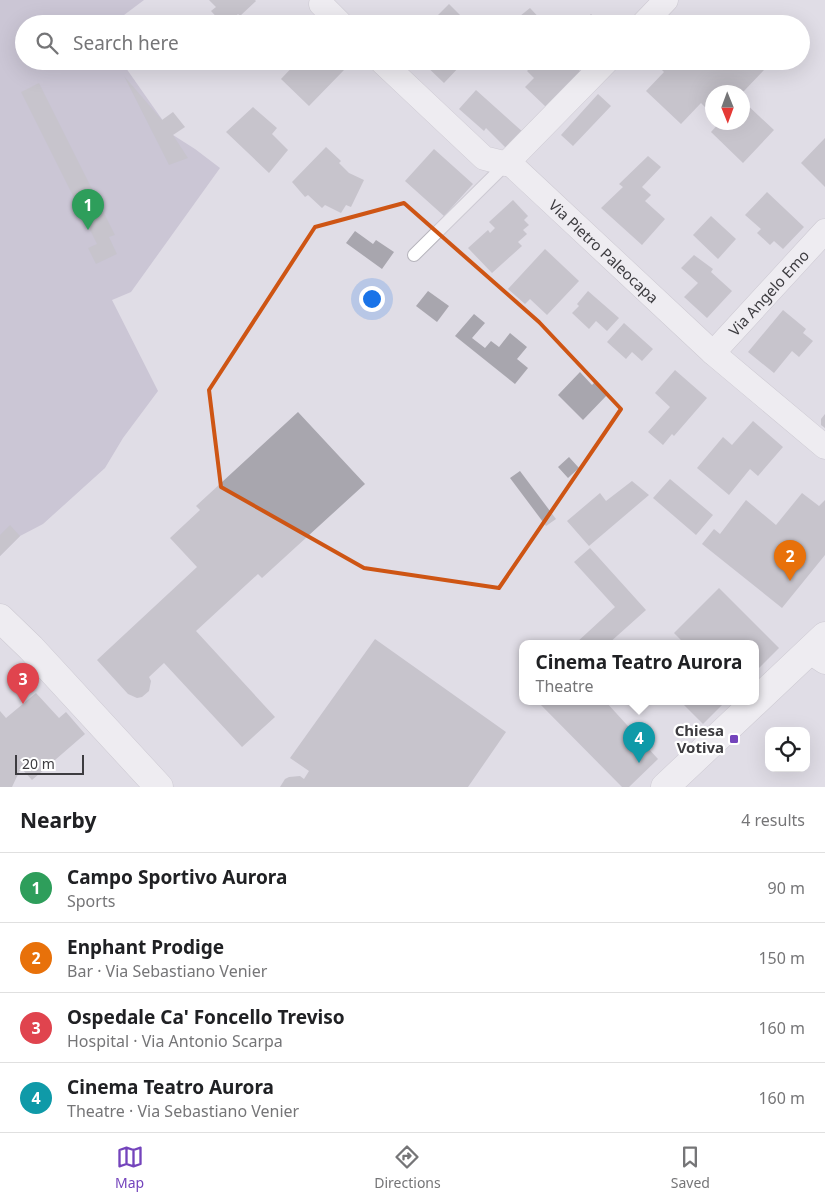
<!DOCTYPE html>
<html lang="en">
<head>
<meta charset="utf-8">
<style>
  body { margin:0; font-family:"Noto Sans",sans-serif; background:#f6f6f6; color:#202124 }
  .controls { position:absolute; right:15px; bottom:15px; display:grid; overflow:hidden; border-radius:10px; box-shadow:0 5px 20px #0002 }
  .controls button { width:45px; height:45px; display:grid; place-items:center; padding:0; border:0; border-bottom:1px solid #e0e0e0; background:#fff; color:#202124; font:25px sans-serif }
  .compass { position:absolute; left:705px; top:85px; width:45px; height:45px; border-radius:50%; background:#fff; box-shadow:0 5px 20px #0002; rotate:179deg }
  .scale { position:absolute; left:15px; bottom:12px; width:69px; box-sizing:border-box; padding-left:5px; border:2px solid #3d3c40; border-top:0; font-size:14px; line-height:18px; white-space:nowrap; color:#3d3c40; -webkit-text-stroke:4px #fff; paint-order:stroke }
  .you { position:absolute; left:371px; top:298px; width:18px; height:18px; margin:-12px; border:4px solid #fff; border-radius:50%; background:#1a73e8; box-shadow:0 0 0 8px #1a73e833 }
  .badge { display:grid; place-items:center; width:32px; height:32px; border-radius:50%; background:#7444bc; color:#fff; font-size:16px; font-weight:700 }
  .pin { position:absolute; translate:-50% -41px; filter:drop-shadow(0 1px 2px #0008) }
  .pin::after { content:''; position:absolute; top:26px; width:18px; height:15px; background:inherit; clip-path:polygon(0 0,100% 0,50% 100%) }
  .popup { position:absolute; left:519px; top:640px; width:240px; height:65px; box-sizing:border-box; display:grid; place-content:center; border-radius:10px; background:#fff; filter:drop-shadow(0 1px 4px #0005); font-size:16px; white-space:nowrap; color:#757577 }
  .popup b { font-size:19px; color:#202124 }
  .popup::after { content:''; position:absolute; left:50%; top:100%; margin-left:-10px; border:10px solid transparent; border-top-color:#fff }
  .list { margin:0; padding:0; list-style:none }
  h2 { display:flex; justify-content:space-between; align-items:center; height:65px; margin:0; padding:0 20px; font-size:21px }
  h2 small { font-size:16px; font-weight:400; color:#757577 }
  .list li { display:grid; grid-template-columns:32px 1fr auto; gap:15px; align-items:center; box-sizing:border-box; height:70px; padding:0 20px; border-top:1px solid #e0e0e0 }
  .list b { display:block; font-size:19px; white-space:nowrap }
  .list p { margin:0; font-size:16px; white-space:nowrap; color:#757577 }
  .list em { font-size:16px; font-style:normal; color:#757577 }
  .icon { flex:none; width:28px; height:28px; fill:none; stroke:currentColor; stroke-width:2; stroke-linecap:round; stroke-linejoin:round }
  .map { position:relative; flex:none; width:825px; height:787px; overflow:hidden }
  .search { position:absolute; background:#fff; box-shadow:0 5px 20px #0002; left:15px; right:15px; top:15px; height:55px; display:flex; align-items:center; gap:12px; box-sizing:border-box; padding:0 18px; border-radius:28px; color:#757577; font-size:19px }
  .sheet { height:345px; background:#fff }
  nav { display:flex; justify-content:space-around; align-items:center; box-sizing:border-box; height:70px; border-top:1px solid #e0e0e0; background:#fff; font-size:14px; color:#757577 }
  nav a { display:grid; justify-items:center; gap:2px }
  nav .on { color:#7444bc }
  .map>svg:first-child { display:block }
  .park { fill:#b1aac2 }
  .building { fill:#a8a6ae }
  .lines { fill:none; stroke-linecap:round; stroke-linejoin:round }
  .service-casing { stroke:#b6b4bc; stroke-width:14 }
  .minor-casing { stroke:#b6b4bc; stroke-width:25 }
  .tertiary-casing { stroke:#b6b4bc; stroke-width:29 }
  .service { stroke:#fff; stroke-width:12 }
  .minor { stroke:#fff; stroke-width:24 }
  .tertiary { stroke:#fff; stroke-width:28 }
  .marked { fill:none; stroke:#ce5514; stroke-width:4; stroke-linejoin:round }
  .poi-dot { fill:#7444bc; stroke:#fff; stroke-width:2 }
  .labels { text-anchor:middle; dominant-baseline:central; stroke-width:4.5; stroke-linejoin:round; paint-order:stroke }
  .street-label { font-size:15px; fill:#3d3c40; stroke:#fff }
  .poi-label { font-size:15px; font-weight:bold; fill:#3d3c40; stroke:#fff; text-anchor:end }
</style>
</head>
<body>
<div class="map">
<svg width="825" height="787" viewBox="0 0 825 787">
  <rect width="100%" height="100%" fill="#e0dde6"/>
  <path class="park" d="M 0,0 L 144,0 L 112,24 L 24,24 L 24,61 L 121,61 L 173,135 L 195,149 L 220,168 L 131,292 L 112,300 L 158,391 L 123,438 L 105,468 L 43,524 L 20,536 L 0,556 Z"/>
  <path class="building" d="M 209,0 L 255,0 L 256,1 L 240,16 L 238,14 L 229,24 L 223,24 L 211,11 L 216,7 Z
    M 449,4 L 469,24 L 425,24 L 431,17 L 434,19 Z
    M 530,8 L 545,24 L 527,24 L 520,16 Z
    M 591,14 L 602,24 L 573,24 L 578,19 L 582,23 Z
    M 298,61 L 335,61 L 344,70 L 309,106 L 281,79 Z
    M 421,61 L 457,61 L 461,65 L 444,83 Z
    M 530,61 L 570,61 L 581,72 L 546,107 L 525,87 L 534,78 L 527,71 L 534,64 Z
    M 670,61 L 692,61 L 699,68 L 706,61 L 756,61 L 764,70 L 743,92 L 712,92 L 712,114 L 701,103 L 681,124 L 646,91 L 664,72 L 662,70 Z
    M 124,76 L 162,120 L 173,112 L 185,127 L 173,135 L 188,158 L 169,165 Z
    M 39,83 L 115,235 L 109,237 L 117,254 L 96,264 L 88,248 L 97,244 L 21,92 Z
    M 476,90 L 524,133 L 508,150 L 486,128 L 484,131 L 459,109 Z
    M 598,94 L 611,106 L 573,146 L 561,135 Z
    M 742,100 L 774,130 L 743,163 L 711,132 L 720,122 L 742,122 Z
    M 253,107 L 277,128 L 272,134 L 288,150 L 269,173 L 226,132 Z
    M 825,138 L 825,187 L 801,163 Z
    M 326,147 L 341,161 L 339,163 L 349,173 L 364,180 L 351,207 L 346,205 L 341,213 L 325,205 L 322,208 L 308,195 L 305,197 L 292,182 Z
    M 434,149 L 473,184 L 444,216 L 405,181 Z
    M 648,156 L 661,167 L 642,187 L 651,195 L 645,201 L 665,219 L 642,245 L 601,208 L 623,187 L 619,184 Z
    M 767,192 L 804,227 L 783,249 L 774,241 L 770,245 L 757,233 L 761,229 L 745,215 Z
    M 513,200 L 528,216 L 524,220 L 529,225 L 523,230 L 527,234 L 518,242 L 522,246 L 492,273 L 468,248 L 488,230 L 490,233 L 495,228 L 489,222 Z
    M 711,216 L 736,239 L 718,259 L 693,235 Z
    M 355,231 L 373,244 L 376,240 L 394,252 L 382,269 L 346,243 Z
    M 545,249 L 579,281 L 547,315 L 530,299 L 525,304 L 508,289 Z
    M 694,255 L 713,269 L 711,272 L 732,291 L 707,318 L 684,297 L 698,283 L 681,268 Z
    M 428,291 L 449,306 L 437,322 L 416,306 Z
    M 588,291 L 619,318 L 607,331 L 596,321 L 589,329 L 572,313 L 579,306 L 577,304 Z
    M 783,310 L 806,329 L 803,333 L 813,341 L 799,357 L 792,351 L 774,373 L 748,352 Z
    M 474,314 L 485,323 L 472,338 L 485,348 L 491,341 L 499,347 L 510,333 L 527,347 L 517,359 L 528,368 L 515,384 L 455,336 Z
    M 624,323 L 653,349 L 642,361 L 632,352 L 626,359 L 607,342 Z
    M 675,370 L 707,398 L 674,436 L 672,434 L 663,445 L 648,432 L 670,407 L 655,393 Z
    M 580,372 L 592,385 L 595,382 L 608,394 L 583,420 L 558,395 Z
    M 298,412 L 365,484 L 262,578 L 258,574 L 196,631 L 275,717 L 242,747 L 164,663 L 149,677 L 151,681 L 149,691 L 142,697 L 137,698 L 128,694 L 97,660 L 197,567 L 170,538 L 200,510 L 196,506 Z
    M 825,414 L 825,428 L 821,425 L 821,419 Z
    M 753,421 L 783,447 L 758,476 L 750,469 L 729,495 L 697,468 L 723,437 L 732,445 Z
    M 569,457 L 579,468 L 568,478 L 558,467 Z
    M 520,471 L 556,519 L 546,526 L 510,478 Z
    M 670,479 L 713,515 L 696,535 L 653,498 Z
    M 632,481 L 649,495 L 589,546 L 567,521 L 600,493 L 606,501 Z
    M 802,493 L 819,506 L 825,500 L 825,555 L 782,608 L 702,544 L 714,529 L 720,534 L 746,500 L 776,525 Z
    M 10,525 L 20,536 L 0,556 L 0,535 Z
    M 590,548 L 646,610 L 608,644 L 575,644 L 615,607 L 574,562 Z
    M 719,588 L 779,648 L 755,672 L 755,644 L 685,644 L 674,633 Z
    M 375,639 L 506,732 L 468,787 L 280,787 L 285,779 L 289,777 L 300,776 L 304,779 L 309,771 L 290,758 Z
    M 36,693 L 59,718 L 66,712 L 85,734 L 32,780 L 21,768 L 12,787 L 0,787 L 0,711 L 6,718 Z
    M 538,702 L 606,702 L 658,759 L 629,787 L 622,787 Z
    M 681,702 L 725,702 L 703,724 Z"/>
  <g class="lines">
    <defs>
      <path id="service" d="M 414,255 L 506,164"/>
      <g id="minor">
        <path d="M 321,4 L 341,24"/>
        <path d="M 643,24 L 666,0"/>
        <path id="s1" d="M 381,61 L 484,158 L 511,165 L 515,168 L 713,353 L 825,447"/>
        <path d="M 506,164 L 607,61"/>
        <path id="s2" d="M 713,353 L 825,231"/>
        <path d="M 810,652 L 825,662"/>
      </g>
      <path id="tertiary" d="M 0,618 L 31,648 L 159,787
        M 665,787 L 825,636"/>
    </defs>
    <use href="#service" class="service-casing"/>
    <use href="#minor" class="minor-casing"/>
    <use href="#tertiary" class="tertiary-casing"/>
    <use href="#service" class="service"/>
    <use href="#minor" class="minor"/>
    <use href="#tertiary" class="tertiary"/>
  </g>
  <path d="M0 0H825V787H0ZM 404,203 L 539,322 L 621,409 L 499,588 L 364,568 L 221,487 L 209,390 L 315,227 Z" fill="#e0dde6" fill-opacity=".55" fill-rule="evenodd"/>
  <path class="marked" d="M 404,203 L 539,322 L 621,409 L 499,588 L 364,568 L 221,487 L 209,390 L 315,227 Z"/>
  <rect class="poi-dot" x="729" y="734" width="10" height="10" rx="2.5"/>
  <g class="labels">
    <g class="street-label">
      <text stroke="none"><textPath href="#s1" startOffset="296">Via Pietro Paleocapa</textPath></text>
      <text stroke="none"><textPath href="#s2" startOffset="82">Via Angelo Emo</textPath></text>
    </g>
    <g class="poi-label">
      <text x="724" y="730">Chiesa<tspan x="724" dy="17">Votiva</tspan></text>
    </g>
  </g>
</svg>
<div class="controls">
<button><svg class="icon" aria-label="locate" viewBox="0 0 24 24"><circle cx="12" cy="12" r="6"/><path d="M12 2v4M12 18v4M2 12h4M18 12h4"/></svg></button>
</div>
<svg class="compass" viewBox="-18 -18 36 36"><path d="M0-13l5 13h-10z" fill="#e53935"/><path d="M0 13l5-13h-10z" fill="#757577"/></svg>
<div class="scale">20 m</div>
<div class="you"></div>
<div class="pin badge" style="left:88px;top:230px;background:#2e9e5b">1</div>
<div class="pin badge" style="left:790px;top:581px;background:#e8710a">2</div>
<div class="pin badge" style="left:23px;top:704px;background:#e0444e">3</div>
<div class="pin badge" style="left:639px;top:763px;background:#0f9aa8">4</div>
<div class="popup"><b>Cinema Teatro Aurora</b>Theatre</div>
<div class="search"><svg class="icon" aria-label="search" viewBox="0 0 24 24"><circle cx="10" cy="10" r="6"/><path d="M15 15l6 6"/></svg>Search here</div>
</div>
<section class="sheet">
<h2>Nearby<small>4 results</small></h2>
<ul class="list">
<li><span class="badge" style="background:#2e9e5b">1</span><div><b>Campo Sportivo Aurora</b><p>Sports</p></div><em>90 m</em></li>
<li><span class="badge" style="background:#e8710a">2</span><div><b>Enphant Prodige</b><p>Bar · Via Sebastiano Venier</p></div><em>150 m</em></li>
<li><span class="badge" style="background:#e0444e">3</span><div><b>Ospedale Ca' Foncello Treviso</b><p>Hospital · Via Antonio Scarpa</p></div><em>160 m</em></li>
<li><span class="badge" style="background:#0f9aa8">4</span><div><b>Cinema Teatro Aurora</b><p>Theatre · Via Sebastiano Venier</p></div><em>160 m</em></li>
</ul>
</section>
<nav>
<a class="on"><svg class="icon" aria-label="map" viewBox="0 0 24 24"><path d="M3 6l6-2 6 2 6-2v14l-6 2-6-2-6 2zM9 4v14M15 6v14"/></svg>Map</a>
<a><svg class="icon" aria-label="directions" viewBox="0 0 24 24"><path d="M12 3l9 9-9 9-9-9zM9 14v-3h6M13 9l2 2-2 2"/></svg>Directions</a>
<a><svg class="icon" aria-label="saved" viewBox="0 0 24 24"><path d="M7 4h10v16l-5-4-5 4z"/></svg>Saved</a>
</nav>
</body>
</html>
